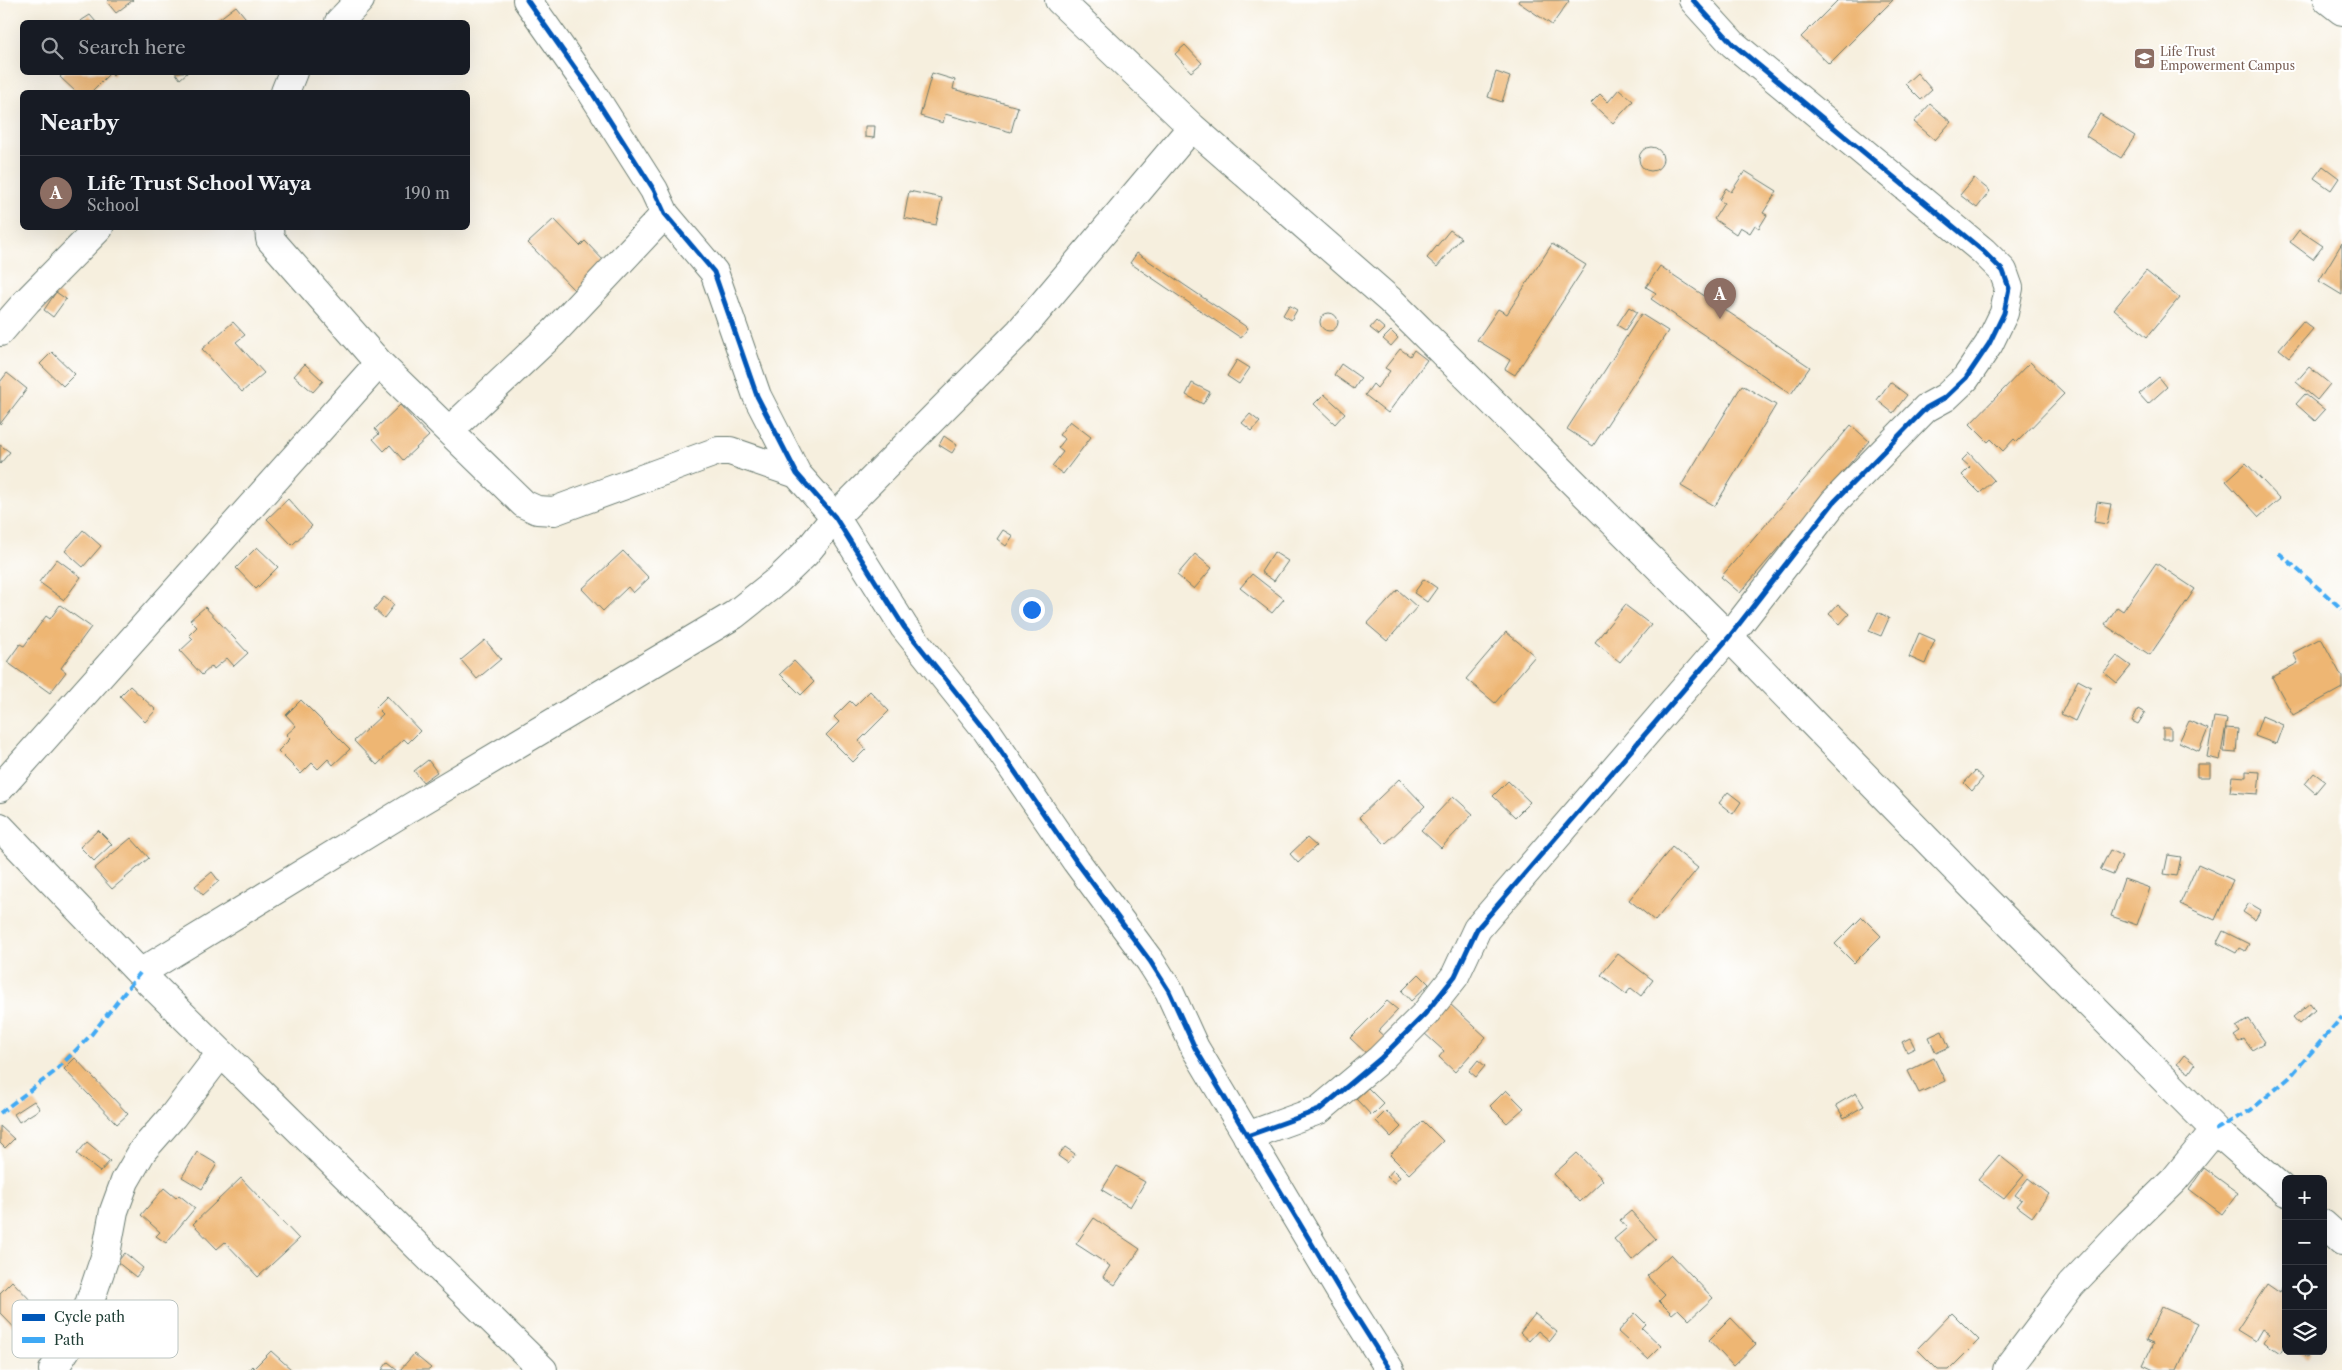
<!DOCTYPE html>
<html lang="en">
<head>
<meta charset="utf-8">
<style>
  body { margin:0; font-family:"Libre Caslon Text",serif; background:#20242c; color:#f1f3f6 }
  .controls { position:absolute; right:15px; bottom:15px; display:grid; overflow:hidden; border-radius:8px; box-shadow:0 5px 20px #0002 }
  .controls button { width:45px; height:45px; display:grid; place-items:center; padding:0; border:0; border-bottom:1px solid #363941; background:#171b24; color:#f1f3f6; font:25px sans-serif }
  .you { position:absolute; left:1031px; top:609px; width:18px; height:18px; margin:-12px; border:4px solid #fff; border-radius:50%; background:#1a73e8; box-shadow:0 0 0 8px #1a73e833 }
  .badge { display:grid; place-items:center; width:32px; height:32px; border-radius:50%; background:#0b8043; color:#fff; font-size:16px; font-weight:700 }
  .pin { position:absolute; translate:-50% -41px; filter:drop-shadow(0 1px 2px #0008) }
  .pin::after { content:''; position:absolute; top:26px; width:18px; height:15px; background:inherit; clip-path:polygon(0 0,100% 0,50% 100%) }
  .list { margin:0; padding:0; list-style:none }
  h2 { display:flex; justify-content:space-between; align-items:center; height:65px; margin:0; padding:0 20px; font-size:21px }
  h2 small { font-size:16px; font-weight:400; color:#9ea1a6 }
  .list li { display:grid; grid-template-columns:32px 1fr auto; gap:15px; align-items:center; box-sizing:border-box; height:75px; padding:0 20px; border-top:1px solid #363941 }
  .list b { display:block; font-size:19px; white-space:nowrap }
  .list p { margin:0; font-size:16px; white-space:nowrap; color:#9ea1a6 }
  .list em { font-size:16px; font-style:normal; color:#9ea1a6 }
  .icon { flex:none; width:28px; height:28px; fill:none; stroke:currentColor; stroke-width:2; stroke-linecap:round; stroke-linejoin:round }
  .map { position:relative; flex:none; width:2342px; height:1370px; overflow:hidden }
  .search { position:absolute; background:#171b24; box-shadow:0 5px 20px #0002; left:20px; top:20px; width:450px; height:55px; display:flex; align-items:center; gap:12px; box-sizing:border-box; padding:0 18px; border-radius:8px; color:#9ea1a6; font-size:19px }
  .panel { position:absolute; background:#171b24; box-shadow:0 5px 20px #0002; left:20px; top:90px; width:450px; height:140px; border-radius:8px }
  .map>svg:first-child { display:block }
  .building { fill:#eeb673 }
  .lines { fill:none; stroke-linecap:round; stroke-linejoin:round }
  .minor-casing { stroke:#6a7b70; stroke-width:30 }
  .minor { stroke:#fff; stroke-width:28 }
  .quiet { stroke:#3fa9f5; stroke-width:4; stroke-dasharray:8 4; stroke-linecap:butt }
  .cycleway-casing { stroke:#fff; stroke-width:8 }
  .cycleway { stroke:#0057b8; stroke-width:5 }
  .labels { text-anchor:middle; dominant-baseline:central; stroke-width:4; stroke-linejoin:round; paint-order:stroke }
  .education-label { font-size:12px; fill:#785e54; stroke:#fff; text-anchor:start }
  .key { fill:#fff; stroke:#bcc5c2; stroke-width:1 }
  .key-label { font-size:14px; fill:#1f3d34 }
</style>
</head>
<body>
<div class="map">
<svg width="2342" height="1370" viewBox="0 0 2342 1370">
  <rect width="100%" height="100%" fill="#fff"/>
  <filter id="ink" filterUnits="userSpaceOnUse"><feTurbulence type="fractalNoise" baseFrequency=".02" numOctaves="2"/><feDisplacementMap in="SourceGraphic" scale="10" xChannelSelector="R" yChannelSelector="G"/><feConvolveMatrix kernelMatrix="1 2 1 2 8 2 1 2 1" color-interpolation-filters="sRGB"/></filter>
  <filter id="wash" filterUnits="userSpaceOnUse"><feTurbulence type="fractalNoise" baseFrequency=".0096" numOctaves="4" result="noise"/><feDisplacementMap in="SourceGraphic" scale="20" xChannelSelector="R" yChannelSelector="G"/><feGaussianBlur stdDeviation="1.12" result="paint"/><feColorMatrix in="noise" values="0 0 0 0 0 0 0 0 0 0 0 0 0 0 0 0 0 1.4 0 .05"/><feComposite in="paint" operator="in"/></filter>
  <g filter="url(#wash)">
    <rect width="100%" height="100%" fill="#f6efde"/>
    <g id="blocks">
      <path class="building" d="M 109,0 L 133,0 L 116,13 L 107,2 Z
        M 1519,0 L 1568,0 L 1569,1 L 1552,25 L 1518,2 Z
        M 1838,0 L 1893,0 L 1829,64 L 1801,37 Z
        M 236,6 L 249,22 L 215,22 Z
        M 90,15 L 96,22 L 79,22 Z
        M 1185,45 L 1202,63 L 1191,72 L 1175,54 Z
        M 65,72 L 116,72 L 113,76 L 110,73 L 91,92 L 76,92 L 60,77 Z
        M 175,72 L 188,72 L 180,79 Z
        M 1496,72 L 1510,77 L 1502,102 L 1488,97 Z
        M 932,73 L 955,80 L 953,89 L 1018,107 L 1011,132 L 945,114 L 943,123 L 920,116 Z
        M 1917,73 L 1932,90 L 1921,100 L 1905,84 Z
        M 1619,89 L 1633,101 L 1613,123 L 1591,103 L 1600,94 L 1608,102 Z
        M 1930,104 L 1951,122 L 1935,140 L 1914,122 Z
        M 2100,114 L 2135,136 L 2121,158 L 2086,136 Z
        M 865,126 L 875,126 L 874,138 L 865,137 Z
        M1639 159a12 12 0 1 1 24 0a12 12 0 1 1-24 0Z
        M 2323,166 L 2339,178 L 2331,190 L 2314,178 Z
        M 1745,171 L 1777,191 L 1763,213 L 1767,215 L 1759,228 L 1755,225 L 1750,233 L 1740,227 L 1736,234 L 1714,219 L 1724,203 L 1719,200 L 1726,188 L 1731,192 Z
        M 1974,178 L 1990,191 L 1977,208 L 1960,195 Z
        M 909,191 L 942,198 L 936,225 L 904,218 Z
        M 554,219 L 580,246 L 585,241 L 606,263 L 576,292 L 528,243 Z
        M 1450,230 L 1461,238 L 1437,267 L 1427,258 Z
        M 2299,230 L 2323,246 L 2313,259 L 2290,242 Z
        M 2342,243 L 2342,295 L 2319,281 Z
        M 1552,244 L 1586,265 L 1515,375 L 1505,369 L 1510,360 L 1477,340 L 1498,309 L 1507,314 Z
        M 1137,253 L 1248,328 L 1241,338 L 1130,263 Z
        M 1660,266 L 1810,367 L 1791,394 L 1651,299 L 1656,293 L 1646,287 Z
        M 2146,271 L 2179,298 L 2147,337 L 2114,309 Z
        M 56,292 L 66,299 L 53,317 L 44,310 Z
        M 1289,305 L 1297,310 L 1291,320 L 1283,315 Z
        M 1629,307 L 1637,312 L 1625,330 L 1617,325 Z
        M1320 322a9 9 0 1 1 18 0a9 9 0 1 1-18 0Z
        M 1641,314 L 1668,331 L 1593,446 L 1567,429 Z
        M 1376,321 L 1385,329 L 1379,335 L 1370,328 Z
        M 2303,321 L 2313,329 L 2289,357 L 2279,349 Z
        M 233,322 L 245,335 L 236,342 L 264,373 L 242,392 L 202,349 Z
        M 1391,331 L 1398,338 L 1391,346 L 1383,339 Z
        M 1400,349 L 1410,356 L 1414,350 L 1427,360 L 1388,413 L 1365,395 L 1373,384 L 1377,388 L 1390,371 L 1385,368 Z
        M 52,352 L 75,374 L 63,386 L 40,364 Z
        M 1237,360 L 1250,368 L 1239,384 L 1227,376 Z
        M 2030,362 L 2064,394 L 2017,442 L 2014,439 L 2003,451 L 1991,439 L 1988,442 L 1970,424 Z
        M 305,364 L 323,381 L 313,392 L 294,376 Z
        M 1341,364 L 1361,378 L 1354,389 L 1334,375 Z
        M 2309,367 L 2330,384 L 2317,400 L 2296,382 Z
        M 7,373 L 27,389 L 0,424 L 0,382 Z
        M 2159,377 L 2167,387 L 2148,404 L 2139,394 Z
        M 1890,382 L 1907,395 L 1893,413 L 1877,400 Z
        M 1192,383 L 1210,392 L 1203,404 L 1186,395 Z
        M 1742,385 L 1776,405 L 1715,506 L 1681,486 Z
        M 1324,394 L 1345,413 L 1335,424 L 1314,404 Z
        M 2305,394 L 2325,410 L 2315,421 L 2296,404 Z
        M 400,405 L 429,436 L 403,460 L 390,445 L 384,451 L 373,439 L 379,434 L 375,429 Z
        M 1250,414 L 1260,422 L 1252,431 L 1242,423 Z
        M 1070,421 L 1091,437 L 1063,474 L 1052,466 L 1063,452 L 1058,448 L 1065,439 L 1059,435 Z
        M 1851,425 L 1869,441 L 1740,593 L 1721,577 Z
        M 944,436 L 957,445 L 952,453 L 939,445 Z
        M 0,445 L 10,452 L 0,464 Z
        M 1969,453 L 1994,480 L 1980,493 L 1962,475 L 1970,467 L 1962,460 Z
        M 2246,463 L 2280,499 L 2259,517 L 2226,481 Z
        M 288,499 L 312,526 L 292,545 L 267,519 Z
        M 2097,502 L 2111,504 L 2107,524 L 2094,522 Z
        M 83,530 L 101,546 L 83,567 L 65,551 Z
        M 1003,530 L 1013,536 L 1006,546 L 997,539 Z
        M 257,547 L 278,567 L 256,589 L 236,568 Z
        M 623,551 L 649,578 L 633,593 L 628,587 L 603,611 L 582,589 Z
        M 1274,552 L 1288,561 L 1274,581 L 1261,572 Z
        M 1195,554 L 1212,568 L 1194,589 L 1177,575 Z
        M 57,559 L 81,577 L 64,600 L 39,582 Z
        M 2156,563 L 2195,589 L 2150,655 L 2105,625 L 2117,607 L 2123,611 Z
        M 1252,574 L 1284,599 L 1272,613 L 1240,588 Z
        M 1424,579 L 1437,588 L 1427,602 L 1414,593 Z
        M 1398,590 L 1417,607 L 1387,641 L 1367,624 Z
        M 384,597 L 394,605 L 384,618 L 374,609 Z
        M 1838,604 L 1849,614 L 1840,624 L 1829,614 Z
        M 60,605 L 91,627 L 61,668 L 66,672 L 50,693 L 7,662 L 20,644 L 24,646 L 46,616 L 50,619 Z
        M 1625,605 L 1651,625 L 1620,662 L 1595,642 Z
        M 205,607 L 248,653 L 234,666 L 227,658 L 214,669 L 212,666 L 202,675 L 180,651 L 193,639 L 189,635 L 197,627 L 190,620 Z
        M 1878,612 L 1889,618 L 1881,636 L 1869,631 Z
        M 1506,632 L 1535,656 L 1495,703 L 1466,679 Z
        M 1919,633 L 1935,640 L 1925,664 L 1909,657 Z
        M 2321,638 L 2342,677 L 2342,688 L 2293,715 L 2272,677 L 2298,663 L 2293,653 Z
        M 485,640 L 501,659 L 477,679 L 461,660 Z
        M 2117,656 L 2131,666 L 2117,683 L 2104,672 Z
        M 794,661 L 814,682 L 801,695 L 780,674 Z
        M 2078,680 L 2091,687 L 2075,721 L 2061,714 Z
        M 130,686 L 156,710 L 145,722 L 120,696 Z
        M 870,691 L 889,711 L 859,741 L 866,749 L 853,762 L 826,735 L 839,722 L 834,717 L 850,701 L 855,706 Z
        M 387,696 L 420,731 L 408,743 L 404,739 L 377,765 L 354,741 L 383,714 L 376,707 Z
        M 301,700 L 350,749 L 333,765 L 328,759 L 318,769 L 312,763 L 301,774 L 278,751 L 290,739 L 286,735 L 296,726 L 286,715 Z
        M 2138,709 L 2145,713 L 2138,724 L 2132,721 Z
        M 2262,716 L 2283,725 L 2276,744 L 2255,736 Z
        M 2214,717 L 2227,719 L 2220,760 L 2207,757 Z
        M 2189,721 L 2208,729 L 2199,751 L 2179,742 Z
        M 2163,728 L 2171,728 L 2171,739 L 2163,739 Z
        M 2226,728 L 2238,729 L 2236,753 L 2224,752 Z
        M 428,760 L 437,772 L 423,782 L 414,771 Z
        M 2197,764 L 2210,764 L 2210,777 L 2197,777 Z
        M 1975,771 L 1983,778 L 1972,791 L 1964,783 Z
        M 2246,771 L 2260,772 L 2258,794 L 2230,792 L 2232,776 L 2246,777 Z
        M 2314,773 L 2325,781 L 2315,793 L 2305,784 Z
        M 1399,779 L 1425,806 L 1385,844 L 1359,817 Z
        M 1508,781 L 1530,802 L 1515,817 L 1493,796 Z
        M 1728,792 L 1741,802 L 1733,814 L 1719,803 Z
        M 1453,796 L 1473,814 L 1441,848 L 1421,830 Z
        M 98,830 L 112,844 L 94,861 L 80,847 Z
        M 131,838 L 149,858 L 112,889 L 94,869 Z
        M 1307,838 L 1316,846 L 1298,863 L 1290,854 Z
        M 1672,847 L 1698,868 L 1655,921 L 1629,900 Z
        M 2110,850 L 2122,856 L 2113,875 L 2100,870 Z
        M 2168,855 L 2181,857 L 2177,876 L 2164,874 Z
        M 2198,864 L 2233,880 L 2215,920 L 2180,904 Z
        M 212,872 L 219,881 L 203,895 L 195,886 Z
        M 2124,879 L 2150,888 L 2137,925 L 2111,916 Z
        M 2249,903 L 2261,910 L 2255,920 L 2243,912 Z
        M 1862,917 L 1881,936 L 1854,963 L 1835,944 Z
        M 2223,931 L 2249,944 L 2245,951 L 2239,948 L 2236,953 L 2217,943 Z
        M 1618,954 L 1653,980 L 1641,996 L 1631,988 L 1626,994 L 1601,975 Z
        M 1419,974 L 1429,984 L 1411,1001 L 1402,991 Z
        M 1387,1001 L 1398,1010 L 1378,1031 L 1387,1039 L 1370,1057 L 1350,1038 Z
        M 2310,1003 L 2315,1010 L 2299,1024 L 2293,1017 Z
        M 1450,1004 L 1486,1037 L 1455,1072 L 1439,1057 L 1444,1051 L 1424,1033 Z
        M 2249,1019 L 2265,1042 L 2252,1050 L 2244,1039 L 2239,1042 L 2234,1036 L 2240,1032 L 2236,1027 Z
        M 1942,1031 L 1949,1047 L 1936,1053 L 1929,1037 Z
        M 1910,1038 L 1915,1048 L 1907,1052 L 1902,1042 Z
        M 2184,1055 L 2195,1064 L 2189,1073 L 2177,1064 Z
        M 75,1058 L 128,1114 L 117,1124 L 64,1069 Z
        M 1934,1058 L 1945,1081 L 1919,1093 L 1908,1071 Z
        M 1478,1060 L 1485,1066 L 1476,1077 L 1469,1071 Z
        M 1368,1088 L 1384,1104 L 1372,1116 L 1356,1099 Z
        M 1506,1090 L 1524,1108 L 1507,1123 L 1490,1106 Z
        M 1856,1093 L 1864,1106 L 1844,1118 L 1836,1105 Z
        M 34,1101 L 40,1109 L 19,1122 L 14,1114 Z
        M 1386,1111 L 1401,1127 L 1391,1137 L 1376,1121 Z
        M 1423,1121 L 1443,1141 L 1409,1174 L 1390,1155 Z
        M 0,1126 L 14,1139 L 5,1148 L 0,1143 Z
        M 87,1142 L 110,1161 L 100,1172 L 77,1154 Z
        M 1065,1147 L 1075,1154 L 1068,1163 L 1058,1156 Z
        M 197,1152 L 217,1164 L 202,1189 L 182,1177 Z
        M 1577,1153 L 1603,1180 L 1580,1202 L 1554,1174 Z
        M 1999,1155 L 2024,1175 L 2004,1199 L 1978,1180 Z
        M 1117,1166 L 1145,1182 L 1130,1207 L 1102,1190 Z
        M 2204,1168 L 2238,1193 L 2222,1214 L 2189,1189 Z
        M 1393,1170 L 1400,1177 L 1395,1183 L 1387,1177 Z
        M 241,1178 L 299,1239 L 258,1277 L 225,1242 L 217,1249 L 193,1224 Z
        M 2028,1178 L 2049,1194 L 2032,1217 L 2017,1206 L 2022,1200 L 2015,1195 Z
        M 164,1188 L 176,1198 L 179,1195 L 195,1208 L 166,1243 L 156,1236 L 160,1232 L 141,1215 Z
        M 1631,1211 L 1656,1239 L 1632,1260 L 1614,1239 L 1627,1228 L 1620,1220 Z
        M 1094,1218 L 1140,1249 L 1115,1285 L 1103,1277 L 1110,1266 L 1076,1244 Z
        M 125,1253 L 143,1268 L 136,1277 L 117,1262 Z
        M 1671,1254 L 1713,1298 L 1689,1320 L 1678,1309 L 1672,1314 L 1659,1301 L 1665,1295 L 1647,1276 Z
        M 12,1281 L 57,1328 L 35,1349 L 0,1313 L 0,1293 Z
        M 2267,1284 L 2280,1293 L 2283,1287 L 2286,1288 L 2286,1343 L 2280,1353 L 2264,1342 L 2269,1334 L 2262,1329 L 2255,1341 L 2237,1330 Z
        M 2162,1307 L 2198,1323 L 2177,1370 L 2154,1370 L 2143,1365 L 2153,1344 L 2146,1341 Z
        M 1635,1313 L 1646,1324 L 1642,1328 L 1661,1346 L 1648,1359 L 1618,1332 Z
        M 1952,1313 L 1979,1340 L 1949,1370 L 1938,1370 L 1917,1349 Z
        M 1535,1314 L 1557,1332 L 1550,1341 L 1538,1331 L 1529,1341 L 1520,1333 Z
        M 1731,1318 L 1756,1344 L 1733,1366 L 1709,1340 Z
        M 271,1351 L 292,1370 L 248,1370 L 252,1366 L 254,1368 Z
        M 2297,1351 L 2311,1351 L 2307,1358 Z
        M 414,1354 L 431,1368 L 429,1370 L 400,1370 Z
        M 388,1362 L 398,1370 L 382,1370 Z"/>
    </g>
  </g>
  <g filter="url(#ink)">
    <use href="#blocks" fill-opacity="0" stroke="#6a7b70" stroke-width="1"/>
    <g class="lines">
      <defs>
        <path id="minor" d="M 527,0 L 589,88 L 654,190 L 665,214 L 714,272 L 757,396 L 797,474 L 835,517 L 904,627 L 987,731 L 1076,861 L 1150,961 L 1169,991 L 1195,1048 L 1340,1291 L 1390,1370
          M 2328,0 L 2342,11
          M 339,22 L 360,0
          M 285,92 L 293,72
          M 1192,127 L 1391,301 L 1729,637 L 1974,888 L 2215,1130 L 2286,1192
          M 269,228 L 270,239 L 379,363 L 524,504 L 537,510 L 554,511 L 718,451 L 730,451 L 797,474
          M 0,332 L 27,301 L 99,228
          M 449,431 L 554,332 L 665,214
          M 0,788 L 379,363
          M 0,827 L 140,973 L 543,1370
          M 140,973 L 408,809 L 734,615 L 778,580 L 805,554 L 835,517 L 1020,331 L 1192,127 L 1059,0
          M 1247,1136 L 1319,1110 L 1380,1059 L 1425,1014 L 1455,976 L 1477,929 L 1729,637 L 1834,502 L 1926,408 L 1946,397 L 1966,378 L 1989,344 L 2004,313 L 2009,288 L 2003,271 L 1983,251 L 1733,44 L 1693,0
          M 2323,1224 L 2342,1241
          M 53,1370 L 82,1325 L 106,1254 L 114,1211 L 125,1181 L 143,1150 L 173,1116 L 221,1053
          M 2007,1370 L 2071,1285 L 2129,1224 L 2174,1180 L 2215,1130"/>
      </defs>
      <use href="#minor" class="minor-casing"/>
      <use href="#minor" class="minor"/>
      <path class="quiet" d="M 2279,553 L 2342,609
        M 0,1113 L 53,1073 L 91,1035 L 140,973
        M 2215,1130 L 2251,1110 L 2289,1078 L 2342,1017"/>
      <defs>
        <path id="cycleway" d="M 527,0 L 589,88 L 654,190 L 665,214 L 714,272 L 757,396 L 797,474 L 835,517 L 904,627 L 987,731 L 1076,861 L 1150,961 L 1169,991 L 1195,1048 L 1340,1291 L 1390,1370
          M 1247,1136 L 1319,1110 L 1380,1059 L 1425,1014 L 1455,976 L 1477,929 L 1729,637 L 1834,502 L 1926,408 L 1946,397 L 1966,378 L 1989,344 L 2004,313 L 2009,288 L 2003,271 L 1983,251 L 1733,44 L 1693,0"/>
      </defs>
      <use href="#cycleway" class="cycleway-casing"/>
      <use href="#cycleway" class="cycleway"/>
    </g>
  </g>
  <defs>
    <symbol id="school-square" viewBox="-11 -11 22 22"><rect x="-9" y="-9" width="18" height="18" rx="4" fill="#8d6e63" stroke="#fff"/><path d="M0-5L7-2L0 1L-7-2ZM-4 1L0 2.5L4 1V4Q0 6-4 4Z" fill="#fff"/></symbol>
  </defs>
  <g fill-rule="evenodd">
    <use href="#school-square" x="2132" y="46" width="25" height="25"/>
  </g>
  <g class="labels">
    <g class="education-label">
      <text x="2160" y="51">Life Trust<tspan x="2160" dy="14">Empowerment Campus</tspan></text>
    </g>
  </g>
  <rect x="12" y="1300" width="166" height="58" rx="8" class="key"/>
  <rect x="22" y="1314" width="23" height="7" fill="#0057b8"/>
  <rect x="22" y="1337" width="23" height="6" fill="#3fa9f5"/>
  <g class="key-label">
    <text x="54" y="1322">Cycle path</text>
    <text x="54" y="1345">Path</text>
  </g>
</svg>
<div class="controls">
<button>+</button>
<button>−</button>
<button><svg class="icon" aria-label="locate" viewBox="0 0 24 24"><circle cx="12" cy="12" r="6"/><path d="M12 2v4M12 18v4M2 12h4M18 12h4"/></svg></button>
<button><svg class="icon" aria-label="layers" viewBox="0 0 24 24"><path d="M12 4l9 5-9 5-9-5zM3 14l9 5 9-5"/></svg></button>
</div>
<div class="you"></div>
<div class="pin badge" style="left:1720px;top:319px;background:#8d6e63">A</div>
<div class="search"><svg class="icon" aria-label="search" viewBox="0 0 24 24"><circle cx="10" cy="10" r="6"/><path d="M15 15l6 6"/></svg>Search here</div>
<section class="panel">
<h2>Nearby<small></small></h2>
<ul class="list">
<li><span class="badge" style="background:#8d6e63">A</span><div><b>Life Trust School Waya</b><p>School</p></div><em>190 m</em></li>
</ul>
</section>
</div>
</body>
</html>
